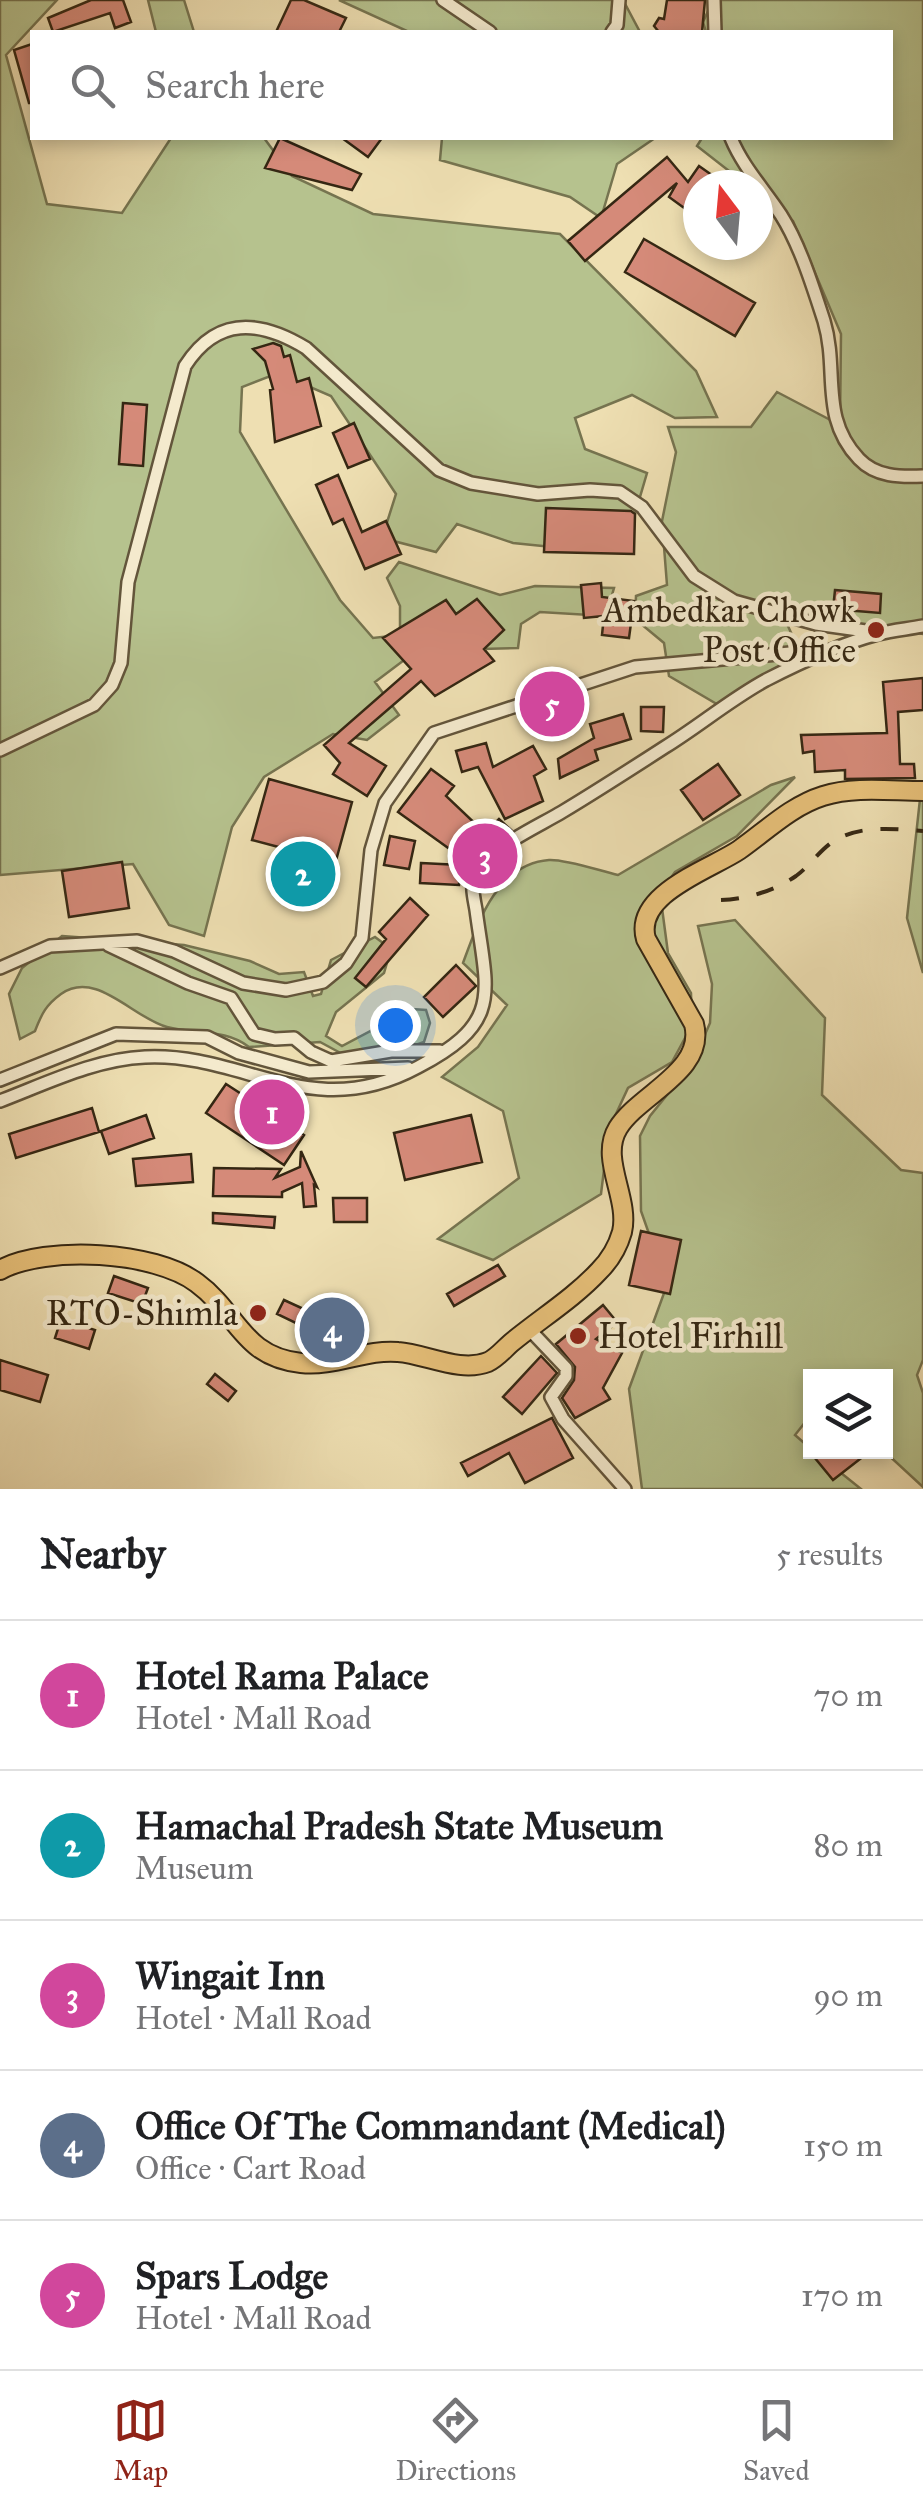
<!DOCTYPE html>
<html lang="en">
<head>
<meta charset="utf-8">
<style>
  body { margin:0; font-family:"IM FELL Great Primer",serif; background:#f2f2f2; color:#202124 }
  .controls { position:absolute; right:30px; bottom:30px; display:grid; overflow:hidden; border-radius:0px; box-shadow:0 5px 15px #0003 }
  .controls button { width:90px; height:90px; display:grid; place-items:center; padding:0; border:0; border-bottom:2px solid #e0e0e0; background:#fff; color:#202124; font:50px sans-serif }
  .compass { position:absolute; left:683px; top:170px; width:90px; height:90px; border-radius:50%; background:#fff; box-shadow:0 5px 15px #0003; rotate:344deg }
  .you { position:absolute; left:395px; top:1025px; width:35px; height:35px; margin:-25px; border:8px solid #fff; border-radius:50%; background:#1a73e8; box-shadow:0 0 0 15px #1a73e833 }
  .badge { display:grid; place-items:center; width:65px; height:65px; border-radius:50%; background:#8f2418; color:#fff; font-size:32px; font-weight:700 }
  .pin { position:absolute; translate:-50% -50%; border:5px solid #fff; box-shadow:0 2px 10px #0006 }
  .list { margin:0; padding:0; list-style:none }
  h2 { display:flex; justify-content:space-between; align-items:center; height:130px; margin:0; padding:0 40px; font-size:42px }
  h2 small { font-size:32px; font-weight:400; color:#757577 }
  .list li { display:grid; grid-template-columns:65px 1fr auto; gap:30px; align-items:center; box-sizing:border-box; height:150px; padding:0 40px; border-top:2px solid #e0e0e0 }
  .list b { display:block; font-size:38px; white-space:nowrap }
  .list p { margin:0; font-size:32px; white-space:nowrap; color:#757577 }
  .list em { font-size:32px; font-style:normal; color:#757577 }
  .icon { flex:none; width:55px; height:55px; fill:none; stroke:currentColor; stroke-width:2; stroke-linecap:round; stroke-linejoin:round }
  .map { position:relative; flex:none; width:923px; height:1489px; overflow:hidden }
  .search { position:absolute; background:#fff; box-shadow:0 5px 15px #0003; left:30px; right:30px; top:30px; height:110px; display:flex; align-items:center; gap:25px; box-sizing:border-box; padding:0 35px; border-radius:0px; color:#757577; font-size:38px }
  .sheet { height:880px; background:#fff }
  nav { display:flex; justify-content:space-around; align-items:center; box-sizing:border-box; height:140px; border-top:2px solid #e0e0e0; background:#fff; font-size:28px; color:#757577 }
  nav a { display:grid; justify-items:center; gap:5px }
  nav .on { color:#8f2418 }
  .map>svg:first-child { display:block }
  .green { fill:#b6c28e; stroke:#767450; stroke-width:2.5 }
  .building { fill:#d58a79; stroke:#352713; stroke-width:2.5 }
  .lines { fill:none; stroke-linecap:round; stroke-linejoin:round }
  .minor-casing { stroke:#63553b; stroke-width:16 }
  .primary-casing { stroke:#352713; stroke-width:22 }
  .minor { stroke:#f4eacd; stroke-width:11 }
  .primary { stroke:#e7c079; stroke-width:18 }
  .rail { stroke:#352713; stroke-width:4; stroke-dasharray:18 18; stroke-linecap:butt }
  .poi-dot { fill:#8f2418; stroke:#f4eacd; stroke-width:4 }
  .labels { text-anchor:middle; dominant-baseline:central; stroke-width:9; stroke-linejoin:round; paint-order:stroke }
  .poi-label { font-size:35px; fill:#352713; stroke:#f4eacd; text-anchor:end }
</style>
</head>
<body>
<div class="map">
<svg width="923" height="1489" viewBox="0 0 923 1489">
  <rect width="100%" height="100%" fill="#eedfb2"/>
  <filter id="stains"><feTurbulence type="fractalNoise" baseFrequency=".002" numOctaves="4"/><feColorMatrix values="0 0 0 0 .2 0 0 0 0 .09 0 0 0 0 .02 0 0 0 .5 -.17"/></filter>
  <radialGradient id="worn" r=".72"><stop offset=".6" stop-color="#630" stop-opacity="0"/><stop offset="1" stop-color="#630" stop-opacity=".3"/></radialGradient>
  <path class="green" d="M 0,0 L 57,0 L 6,55 L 47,204 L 122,213 L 171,138 L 264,138 L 292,176 L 373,214 L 560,234 L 696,371 L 717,417 L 675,418 L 632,395 L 575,418 L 585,449 L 647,473 L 630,531 L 572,549 L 513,543 L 457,524 L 436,552 L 382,538 L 396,494 L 331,396 L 278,373 L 242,387 L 240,432 L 340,600 L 373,638 L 400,635 L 400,606 L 387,578 L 399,562 L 500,595 L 535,586 L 614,588 L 606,616 L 540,612 L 521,624 L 518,648 L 481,649 L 428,642 L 375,682 L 399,715 L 367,740 L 333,734 L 264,777 L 232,827 L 204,936 L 169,925 L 133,864 L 0,875 Z
    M 148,0 L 184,0 L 194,32 L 156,32 Z
    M 339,0 L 623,0 L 640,32 L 409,32 Z
    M 713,0 L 923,0 L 923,634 L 782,613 L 799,650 L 779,678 L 727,710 L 669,676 L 664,643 L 635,619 L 636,596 L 667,585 L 662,521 L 676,452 L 668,427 L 751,427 L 777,392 L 840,425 L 841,334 L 793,221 L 758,194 L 758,185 L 747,185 L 697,146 L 702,138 L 890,138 L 890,32 L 706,32 L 703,22 Z
    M 442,138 L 655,138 L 617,164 L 601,218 L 570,197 L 440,160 Z
    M 795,777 L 737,836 L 675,872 L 660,893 L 668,953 L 691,993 L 692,1025 L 672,1062 L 628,1088 L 609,1129 L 601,1194 L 493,1260 L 438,1239 L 519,1178 L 503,1111 L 442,1077 L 478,1047 L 507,1005 L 463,963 C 478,922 497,864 549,860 C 566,859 600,871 618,875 L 771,785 Z
    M 920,799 L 923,799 L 923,973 L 907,918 Z
    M 735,920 L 825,1018 L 822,1095 L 901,1170 L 923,1173 L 923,1360 L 917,1375 L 923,1393 L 923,1487 L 885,1452 L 886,1376 L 810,1376 L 810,1416 L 795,1435 L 810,1448 L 810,1452 L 815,1452 L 861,1489 L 642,1489 L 629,1389 L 667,1285 L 641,1211 L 640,1136 L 650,1116 L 692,1064 L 710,1023 L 712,984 L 698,926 Z
    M 62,936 L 184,945 L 250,961 L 279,974 L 304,972 L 313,996 L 321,994 L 331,960 L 375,937 L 391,949 L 384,973 L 336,1012 L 326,1036 L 342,1046 L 412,1009 L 426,1010 L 430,1023 L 424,1042 L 361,1064 L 320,1042 L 249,1047 C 225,1028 195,1035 167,1027 C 133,1018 96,969 61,994 C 46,1005 42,1013 35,1031 L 20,1039 L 9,994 L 22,968 Z"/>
  <path class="building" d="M 91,0 L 123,0 L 131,22 L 115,28 L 110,13 L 53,32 L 48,18 Z
    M 291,0 L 304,0 L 346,18 L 339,32 L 276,32 Z
    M 667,0 L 705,0 L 702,32 L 659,32 L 654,26 L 659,18 L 664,19 Z
    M 32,44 L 32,103 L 29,103 L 14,50 Z
    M 280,138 L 361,174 L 352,190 L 265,168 Z
    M 342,138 L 382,138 L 368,157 Z
    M 667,157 L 688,182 L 699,166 L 726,185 L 698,185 L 698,218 L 669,197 L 677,183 L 585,261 L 568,241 Z
    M 644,239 L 755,303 L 735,336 L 625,272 Z
    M 273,343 L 281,346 L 284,357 L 290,355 L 297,382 L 309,378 L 321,426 L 275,442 L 270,390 L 273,389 L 265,361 L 253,349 Z
    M 123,403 L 147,405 L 143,466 L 119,464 Z
    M 354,423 L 370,459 L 348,468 L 333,433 Z
    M 338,475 L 362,532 L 386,521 L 401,554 L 365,569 L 343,519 L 333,524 L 316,485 Z
    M 546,508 L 631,511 L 635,514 L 634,554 L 544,552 Z
    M 601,583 L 602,597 L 634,601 L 629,638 L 602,635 L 604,616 L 584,618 L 581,585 Z
    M 835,590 L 881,594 L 880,613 L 833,609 Z
    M 477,599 L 504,630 L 484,649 L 494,661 L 435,696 L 421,681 L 349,743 L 386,766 L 367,796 L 333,774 L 340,763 L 324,745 L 411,669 L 383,638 L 446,600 L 456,614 Z
    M 923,678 L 923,710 L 898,712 L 900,764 L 914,764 L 915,778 L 845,779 L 845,770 L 815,772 L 814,751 L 803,753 L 801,735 L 887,733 L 883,682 Z
    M 641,707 L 664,707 L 663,732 L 641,731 Z
    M 623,714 L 631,739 L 595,750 L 598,760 L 560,778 L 558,759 L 594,738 L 590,724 Z
    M 486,743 L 493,767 L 533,746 L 546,769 L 534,776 L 543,801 L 505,819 L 478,767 L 462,772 L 456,751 Z
    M 718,764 L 740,795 L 703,820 L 681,790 Z
    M 431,769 L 454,786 L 446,796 L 485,833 L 499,819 L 511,830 L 484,850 L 464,832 L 451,850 L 398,812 Z
    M 269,779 L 352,802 L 329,886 L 279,873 L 286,849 L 252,840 Z
    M 390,836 L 415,841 L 409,869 L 384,865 Z
    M 122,862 L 129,908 L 69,917 L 62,871 Z
    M 421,863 L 460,865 L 459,885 L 420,883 Z
    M 410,898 L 428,915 L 366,987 L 355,978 L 386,939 L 379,932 Z
    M 456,965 L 476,986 L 443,1017 L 424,997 Z
    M 226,1084 L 304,1135 L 284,1165 L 206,1113 Z
    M 92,1108 L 99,1132 L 16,1158 L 9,1134 Z
    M 146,1115 L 154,1138 L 109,1154 L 101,1131 Z
    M 471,1115 L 482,1162 L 405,1180 L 394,1133 Z
    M 301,1151 L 317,1187 L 314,1185 L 316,1206 L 304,1207 L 302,1183 L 282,1192 L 282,1197 L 213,1196 L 214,1168 L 281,1169 L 275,1178 L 300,1167 Z
    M 191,1154 L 193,1182 L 136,1186 L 133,1159 Z
    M 333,1198 L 367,1198 L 367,1222 L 334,1222 Z
    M 213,1213 L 275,1217 L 274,1228 L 213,1223 Z
    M 641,1231 L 681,1240 L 670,1294 L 629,1285 Z
    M 498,1265 L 505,1276 L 454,1306 L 447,1294 Z
    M 114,1276 L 148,1288 L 142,1304 L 108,1293 Z
    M 284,1300 L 330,1321 L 323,1336 L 277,1314 Z
    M 603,1305 L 617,1322 L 596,1339 L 622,1353 L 603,1388 L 610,1399 L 575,1418 L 562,1398 L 574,1380 L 575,1367 L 556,1344 Z
    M 61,1319 L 95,1330 L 89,1349 L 55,1338 Z
    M 541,1356 L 557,1373 L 522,1414 L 503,1397 Z
    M 0,1360 L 48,1375 L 40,1402 L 0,1390 Z
    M 215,1374 L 236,1391 L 228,1401 L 207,1384 Z
    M 552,1418 L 573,1458 L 525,1483 L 509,1453 L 468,1476 L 461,1463 Z
    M 810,1452 L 869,1452 L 833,1480 Z"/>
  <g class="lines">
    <defs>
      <path id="minor" d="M 443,0 L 490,32
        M 714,0 L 715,32
        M 612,32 L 617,25 L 619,0
        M 731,138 C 743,167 764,189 781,215 C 800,245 813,287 824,321 C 839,371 819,417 859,459 C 876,477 900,477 923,476
        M 0,750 L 94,705 L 112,685 L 121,663 L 128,582 L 185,366 C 217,316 260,320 306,348 L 439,470 L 471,483 L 538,494 L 590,490 L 620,492 L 642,507 L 694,576 L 734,601 L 816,624 L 880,633
        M 108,945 L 188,983 L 231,998 L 254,1034 L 275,1039 L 294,1038 L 311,1052 L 331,1061 L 391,1051 L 440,1051
        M 0,968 L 50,946 L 137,941 L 174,951 L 243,983 L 286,990 L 323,982 L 346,963 L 362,938 L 371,850 L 385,803 L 434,733 L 635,667 L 823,650
        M 0,1080 L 116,1034 L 207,1037 L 239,1053 L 309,1072 L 408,1068
        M 0,1101 C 45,1084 95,1059 145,1057 C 244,1052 311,1125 418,1067 C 504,1022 487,993 476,910 C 474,898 470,884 476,873 C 491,847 537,827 562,812 C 597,791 631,769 665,747 C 699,726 731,699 766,680 C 801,662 840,644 878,634 C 893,630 908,629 923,626
        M 529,1329 L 566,1368 L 566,1376 L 551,1397 L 563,1419 L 625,1489"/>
      <path id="primary" d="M 0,1270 C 46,1245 155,1251 197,1283 C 238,1313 242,1357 301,1363 C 334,1367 366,1349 398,1352 C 426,1354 460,1373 488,1362 C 497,1358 504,1349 511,1343 C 540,1319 574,1298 599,1271 C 610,1260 618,1246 622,1232 C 630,1198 599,1159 618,1128 C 639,1094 706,1071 694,1024 L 646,939 C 633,894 711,869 739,850 C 766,831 791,806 823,796 C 855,786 890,791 923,791"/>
    </defs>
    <use href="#minor" class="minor-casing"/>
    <use href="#primary" class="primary-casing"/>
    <use href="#minor" class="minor"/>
    <use href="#primary" class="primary"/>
    <path class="rail" d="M 721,900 C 747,899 774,891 796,876 C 811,865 820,849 837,839 C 864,825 894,829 923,831"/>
  </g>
  <g class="poi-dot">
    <circle cx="876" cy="630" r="10"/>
    <circle cx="258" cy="1313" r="10"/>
    <circle cx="578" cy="1336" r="10"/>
  </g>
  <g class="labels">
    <g class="poi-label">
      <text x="856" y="610">Ambedkar Chowk<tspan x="856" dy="40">Post Office</tspan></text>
      <text x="238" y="1313">RTO-Shimla</text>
      <text x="598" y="1336" text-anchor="start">Hotel Firhill</text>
    </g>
  </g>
  <rect width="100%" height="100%" filter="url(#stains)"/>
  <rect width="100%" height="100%" fill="url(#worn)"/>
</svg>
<div class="controls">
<button><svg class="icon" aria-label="layers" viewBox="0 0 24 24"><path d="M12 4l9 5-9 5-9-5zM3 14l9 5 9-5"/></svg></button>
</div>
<svg class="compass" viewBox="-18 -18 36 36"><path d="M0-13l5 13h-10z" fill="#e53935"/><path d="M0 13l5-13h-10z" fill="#757577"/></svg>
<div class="you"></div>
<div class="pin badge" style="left:272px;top:1112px;background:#d1479c">1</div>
<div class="pin badge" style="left:303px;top:874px;background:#0f9aa8">2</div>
<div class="pin badge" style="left:485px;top:856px;background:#d1479c">3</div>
<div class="pin badge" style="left:332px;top:1330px;background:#5c6f8a">4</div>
<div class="pin badge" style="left:552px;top:704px;background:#d1479c">5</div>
<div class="search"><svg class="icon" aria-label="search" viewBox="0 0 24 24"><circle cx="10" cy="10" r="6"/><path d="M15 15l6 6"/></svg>Search here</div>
</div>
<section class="sheet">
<h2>Nearby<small>5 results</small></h2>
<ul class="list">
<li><span class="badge" style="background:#d1479c">1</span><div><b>Hotel Rama Palace</b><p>Hotel · Mall Road</p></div><em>70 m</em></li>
<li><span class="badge" style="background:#0f9aa8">2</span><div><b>Hamachal Pradesh State Museum</b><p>Museum</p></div><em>80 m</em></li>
<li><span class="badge" style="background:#d1479c">3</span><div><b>Wingait Inn</b><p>Hotel · Mall Road</p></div><em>90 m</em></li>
<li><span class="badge" style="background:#5c6f8a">4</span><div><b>Office Of The Commandant (Medical)</b><p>Office · Cart Road</p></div><em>150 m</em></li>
<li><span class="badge" style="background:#d1479c">5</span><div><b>Spars Lodge</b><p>Hotel · Mall Road</p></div><em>170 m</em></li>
</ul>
</section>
<nav>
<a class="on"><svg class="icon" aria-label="map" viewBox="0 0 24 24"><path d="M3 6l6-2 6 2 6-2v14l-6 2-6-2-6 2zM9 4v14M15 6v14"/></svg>Map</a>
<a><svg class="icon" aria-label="directions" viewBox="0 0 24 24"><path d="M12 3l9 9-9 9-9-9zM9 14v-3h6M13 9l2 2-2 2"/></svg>Directions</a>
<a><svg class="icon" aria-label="saved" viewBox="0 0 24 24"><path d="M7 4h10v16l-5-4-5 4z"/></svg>Saved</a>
</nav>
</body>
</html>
